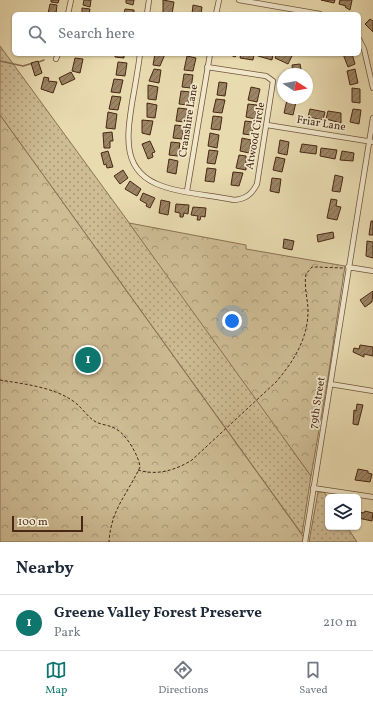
<!DOCTYPE html>
<html lang="en">
<head>
<meta charset="utf-8">
<style>
  body { margin:0; font-family:Vollkorn,serif; background:#f2f2f3; color:#1f2937 }
  .controls { position:absolute; right:12px; bottom:12px; display:grid; overflow:hidden; border-radius:6px; box-shadow:0 1px 3px #0004 }
  .controls button { width:36px; height:36px; display:grid; place-items:center; padding:0; border:0; border-bottom:1px solid #e0e1e3; background:#fff; color:#1f2937; font:20px sans-serif }
  .compass { position:absolute; left:277px; top:68px; width:36px; height:36px; border-radius:50%; background:#fff; box-shadow:0 1px 3px #0004; rotate:101deg }
  .scale { position:absolute; left:12px; bottom:10px; width:71px; box-sizing:border-box; padding-left:4px; border:2px solid #482714; border-top:0; font-size:11px; line-height:14px; white-space:nowrap; color:#482714; -webkit-text-stroke:3px #f1e8cc; paint-order:stroke }
  .you { position:absolute; left:232px; top:321px; width:14px; height:14px; margin:-10px; border:3px solid #fff; border-radius:50%; background:#1a73e8; box-shadow:0 0 0 6px #1a73e833 }
  .badge { display:grid; place-items:center; width:26px; height:26px; border-radius:50%; background:#0f766e; color:#fff; font-size:13px; font-weight:700 }
  .pin { position:absolute; translate:-50% -50%; border:2px solid #fff; box-shadow:0 1px 4px #0006 }
  .list { margin:0; padding:0; list-style:none }
  h2 { display:flex; justify-content:space-between; align-items:center; height:52px; margin:0; padding:0 16px; font-size:17px }
  h2 small { font-size:13px; font-weight:400; color:#747a83 }
  .list li { display:grid; grid-template-columns:26px 1fr auto; gap:12px; align-items:center; box-sizing:border-box; height:56px; padding:0 16px; border-top:1px solid #e0e1e3 }
  .list b { display:block; font-size:15px; white-space:nowrap }
  .list p { margin:0; font-size:13px; white-space:nowrap; color:#747a83 }
  .list em { font-size:13px; font-style:normal; color:#747a83 }
  .icon { flex:none; width:22px; height:22px; fill:none; stroke:currentColor; stroke-width:2; stroke-linecap:round; stroke-linejoin:round }
  .map { position:relative; flex:none; width:373px; height:542px; overflow:hidden }
  .search { position:absolute; background:#fff; box-shadow:0 1px 3px #0004; left:12px; right:12px; top:12px; height:44px; display:flex; align-items:center; gap:10px; box-sizing:border-box; padding:0 14px; border-radius:6px; color:#747a83; font-size:15px }
  .sheet { height:108px; background:#fff }
  nav { display:flex; justify-content:space-around; align-items:center; box-sizing:border-box; height:56px; border-top:1px solid #e0e1e3; background:#fff; font-size:11px; color:#747a83 }
  nav a { display:grid; justify-items:center; gap:2px }
  nav .on { color:#0f766e }
  .map>svg:first-child { display:block }
  .grass { fill:url(#grass-dots); stroke:#8b7254 }
  .forest { fill:url(#forest-crowns); stroke:#8b7254 }
  .lines { fill:none; stroke-linecap:round; stroke-linejoin:round }
  .stream { stroke:#886e52; stroke-width:1.5 }
  .building { fill:url(#building-hatch); stroke:#482714 }
  .minor-casing { stroke:#70543b; stroke-width:6 }
  .path { stroke:#482714; stroke-width:1; stroke-dasharray:3 2; stroke-linecap:butt }
  .minor { stroke:#f1e8cc; stroke-width:4.5 }
  .labels { text-anchor:middle; dominant-baseline:central; stroke-width:3.5; stroke-linejoin:round; paint-order:stroke }
  .street-label { font-size:11px; fill:#482714; stroke:#f1e8cc }
</style>
</head>
<body>
<div class="map">
<svg width="373" height="542" viewBox="0 0 373 542">
  <defs>
    <pattern id="grass-dots" width="8" height="8" patternUnits="userSpaceOnUse"><rect width="8" height="8" fill="#cebc95"/><path d="M2 2h.1M6 6h.1" fill="none" stroke="#a99978" stroke-width="1.8" stroke-linecap="round"/></pattern>
    <pattern id="forest-crowns" width="20" height="18" patternUnits="userSpaceOnUse"><rect width="20" height="18" fill="#cebc95"/><path d="M2 6a3 3 0 1 1 6 0M12 15a3 3 0 1 1 6 0" fill="none" stroke="#a99978"/></pattern>
    <pattern id="building-hatch" width="6" height="6" patternUnits="userSpaceOnUse"><rect width="6" height="6" fill="#9c8565"/><path d="M-1 1l2-2M0 6l6-6M5 7l2-2" fill="none" stroke="#816d52"/></pattern>
  </defs>
  <rect width="100%" height="100%" fill="#e9dbb0"/>
  <filter id="stains"><feTurbulence type="fractalNoise" baseFrequency=".005" numOctaves="4"/><feColorMatrix values="0 0 0 0 .2 0 0 0 0 .09 0 0 0 0 .02 0 0 0 .5 -.17"/></filter>
  <radialGradient id="worn" r=".72"><stop offset=".6" stop-color="#630" stop-opacity="0"/><stop offset="1" stop-color="#630" stop-opacity=".3"/></radialGradient>
  <path class="grass" d="M 0,46 L 149,250 L 334,336 L 327,384 L 283,437 L 311,476 L 302,534 L 0,115 Z
    M 318,492 L 324,492 L 328,498 L 328,527 L 347,527 L 357,542 L 309,542 Z"/>
  <path class="forest" d="M 0,115 L 305,539 L 308,542 L 0,542 Z
    M 129,223 L 246,245 L 246,249 L 345,266 L 327,384 L 311,476 Z"/>
  <g class="lines">
    <path class="stream" d="M 0,61 L 23,66 L 33,63
      M 36,63 L 44,60"/>
  </g>
  <path class="building" d="M 51,0 L 59,0 L 58,3 L 51,2 Z
    M 84,0 L 91,0 L 90,7 L 83,5 Z
    M 126,0 L 134,0 L 133,5 L 126,3 Z
    M 163,0 L 174,2 L 172,14 L 163,14 Z
    M 321,0 L 335,0 L 334,3 Z
    M 340,0 L 352,0 L 350,10 L 345,7 L 346,6 L 339,4 Z
    M 50,4 L 57,5 L 56,14 L 48,14 Z
    M 193,5 L 202,7 L 201,14 L 192,14 Z
    M 82,8 L 90,9 L 89,14 L 82,14 Z
    M 125,9 L 134,10 L 134,14 L 124,14 Z
    M 370,19 L 373,21 L 373,32 L 365,24 Z
    M 115,54 L 124,54 L 124,58 L 115,57 Z
    M 155,54 L 165,54 L 160,66 L 153,65 Z
    M 228,54 L 238,54 L 235,57 Z
    M 241,54 L 254,54 L 253,60 L 240,58 Z
    M 258,54 L 273,54 L 272,60 L 258,56 Z
    M 277,54 L 287,54 L 292,56 L 288,64 L 275,58 Z
    M 343,54 L 352,54 L 355,64 L 348,67 Z
    M 187,56 L 196,58 L 193,71 L 184,70 Z
    M 75,58 L 83,59 L 80,73 L 72,71 Z
    M 38,61 L 42,73 L 35,76 L 31,63 Z
    M 118,62 L 127,63 L 125,76 L 116,75 Z
    M 300,64 L 302,74 L 293,74 L 292,65 Z
    M 154,69 L 161,70 L 159,83 L 149,81 Z
    M 355,69 L 358,83 L 350,85 L 347,71 Z
    M 71,72 L 75,79 L 62,85 L 59,78 Z
    M 184,74 L 193,75 L 191,88 L 182,87 Z
    M 44,77 L 49,78 L 48,81 L 57,82 L 53,93 L 41,89 Z
    M 114,79 L 123,80 L 120,93 L 111,92 Z
    M 219,82 L 227,83 L 225,96 L 217,95 Z
    M 148,85 L 158,87 L 156,100 L 148,99 Z
    M 251,87 L 260,89 L 257,102 L 248,100 Z
    M 352,88 L 360,89 L 360,103 L 352,102 Z
    M 181,91 L 190,92 L 188,105 L 179,104 Z
    M 112,96 L 121,97 L 118,110 L 109,109 Z
    M 216,99 L 225,100 L 222,113 L 213,112 Z
    M 287,100 L 296,102 L 293,115 L 284,113 Z
    M 147,103 L 157,105 L 155,118 L 147,117 Z
    M 248,104 L 257,105 L 255,119 L 246,117 Z
    M 178,108 L 187,109 L 185,122 L 176,121 Z
    M 310,109 L 325,112 L 323,120 L 308,117 Z
    M 353,109 L 361,110 L 359,124 L 350,122 Z
    M 328,111 L 341,113 L 341,123 L 326,119 Z
    M 108,112 L 117,114 L 115,129 L 106,128 Z
    M 213,116 L 222,117 L 220,130 L 211,129 Z
    M 142,120 L 153,121 L 150,135 L 142,133 Z
    M 245,121 L 254,122 L 252,135 L 243,134 Z
    M 175,125 L 184,126 L 182,139 L 173,138 Z
    M 112,132 L 113,141 L 110,141 L 110,148 L 104,148 L 103,133 Z
    M 210,133 L 219,135 L 217,148 L 208,146 Z
    M 242,138 L 251,140 L 249,153 L 240,151 Z
    M 280,140 L 289,142 L 287,155 L 278,153 Z
    M 150,141 L 155,152 L 152,153 L 153,157 L 148,159 L 142,144 Z
    M 171,142 L 180,143 L 178,156 L 169,155 Z
    M 302,144 L 317,146 L 316,154 L 300,152 Z
    M 321,148 L 337,150 L 335,159 L 320,156 Z
    M 209,150 L 218,151 L 215,164 L 207,163 Z
    M 108,151 L 113,167 L 107,168 L 106,164 L 104,165 L 101,153 Z
    M 342,151 L 354,153 L 353,161 L 340,160 Z
    M 239,155 L 246,156 L 246,170 L 236,168 Z
    M 276,157 L 285,159 L 282,172 L 273,170 Z
    M 169,159 L 178,161 L 176,174 L 167,172 Z
    M 207,168 L 216,169 L 214,182 L 205,181 Z
    M 123,170 L 128,178 L 120,184 L 114,176 Z
    M 233,172 L 243,173 L 239,186 L 231,185 Z
    M 335,175 L 343,177 L 340,192 L 332,191 Z
    M 272,178 L 281,179 L 279,193 L 270,191 Z
    M 130,181 L 141,189 L 137,196 L 125,189 Z
    M 143,193 L 155,198 L 150,208 L 146,206 L 147,204 L 140,200 Z
    M 331,199 L 337,200 L 336,206 L 341,207 L 337,220 L 327,218 Z
    M 161,200 L 170,202 L 168,215 L 159,213 Z
    M 176,204 L 189,205 L 188,214 L 184,213 L 183,217 L 180,217 L 180,213 L 175,212 Z
    M 193,207 L 206,208 L 205,217 L 201,216 L 200,220 L 197,220 L 198,216 L 191,215 Z
    M 371,221 L 373,221 L 373,235 L 369,235 Z
    M 333,232 L 334,238 L 318,242 L 317,235 Z
    M 284,239 L 294,241 L 292,250 L 283,248 Z
    M 367,241 L 373,242 L 373,258 L 366,256 Z
    M 373,291 L 372,302 L 365,307 L 360,300 Z
    M 360,345 L 373,347 L 373,356 L 364,354 L 364,357 L 353,352 L 354,348 L 359,349 Z
    M 357,404 L 363,405 L 358,425 L 353,424 L 354,410 L 356,411 Z
    M 358,469 L 368,471 L 368,473 L 372,474 L 370,482 L 355,480 Z
    M 365,511 L 373,513 L 372,521 L 358,518 L 358,512 L 364,513 Z"/>
  <g class="lines">
    <defs>
      <path id="minor" d="M 239,0 L 320,14
        M 68,14 L 71,0
        M 147,14 L 149,0
        M 216,14 L 219,0
        M 359,39 L 364,49 L 373,88
        M 140,54 C 138,70 135,86 132,103 C 127,136 121,172 162,186 C 184,194 211,195 234,200 C 246,199 252,194 257,184 L 273,81 L 266,76 L 207,67
        M 56,59 L 58,54
        M 267,125 L 373,142
        M 187,191 L 210,54
        M 348,267 L 373,271
        M 330,384 L 373,391
        M 313,488 L 373,497
        M 305,542 L 373,118"/>
    </defs>
    <use href="#minor" class="minor-casing"/>
    <path class="path" d="M 0,380 C 24,384 53,387 73,401 C 82,407 87,417 96,422 C 102,425 110,425 116,429 C 126,434 139,456 140,467 C 127,495 111,509 109,542
      M 138,470 C 157,476 176,470 192,460 L 276,382 C 294,361 309,337 308,308 C 307,297 304,285 306,274 L 312,267 L 316,267 L 343,268"/>
    <use href="#minor" class="minor"/>
  </g>
  <g class="labels">
    <g class="street-label">
      <text transform="translate(189 121) rotate(-81)">Cranshire Lane</text>
      <text transform="translate(321 124) rotate(9)">Friar Lane</text>
      <text transform="translate(256 136) rotate(-80)">Atwood Circle</text>
      <text transform="translate(318 403) rotate(-81)">79th Street</text>
    </g>
  </g>
  <rect width="100%" height="100%" filter="url(#stains)"/>
  <rect width="100%" height="100%" fill="url(#worn)"/>
</svg>
<div class="controls">
<button><svg class="icon" aria-label="layers" viewBox="0 0 24 24"><path d="M12 4l9 5-9 5-9-5zM3 14l9 5 9-5"/></svg></button>
</div>
<svg class="compass" viewBox="-18 -18 36 36"><path d="M0-13l5 13h-10z" fill="#e53935"/><path d="M0 13l5-13h-10z" fill="#747a83"/></svg>
<div class="scale">100 m</div>
<div class="you"></div>
<div class="pin badge" style="left:88px;top:360px">1</div>
<div class="search"><svg class="icon" aria-label="search" viewBox="0 0 24 24"><circle cx="10" cy="10" r="6"/><path d="M15 15l6 6"/></svg>Search here</div>
</div>
<section class="sheet">
<h2>Nearby<small></small></h2>
<ul class="list">
<li><span class="badge">1</span><div><b>Greene Valley Forest Preserve</b><p>Park</p></div><em>210 m</em></li>
</ul>
</section>
<nav>
<a class="on"><svg class="icon" aria-label="map" viewBox="0 0 24 24"><path d="M3 6l6-2 6 2 6-2v14l-6 2-6-2-6 2zM9 4v14M15 6v14"/></svg>Map</a>
<a><svg class="icon" aria-label="directions" viewBox="0 0 24 24"><path d="M12 3l9 9-9 9-9-9zM9 14v-3h6M13 9l2 2-2 2"/></svg>Directions</a>
<a><svg class="icon" aria-label="saved" viewBox="0 0 24 24"><path d="M7 4h10v16l-5-4-5 4z"/></svg>Saved</a>
</nav>
</body>
</html>
